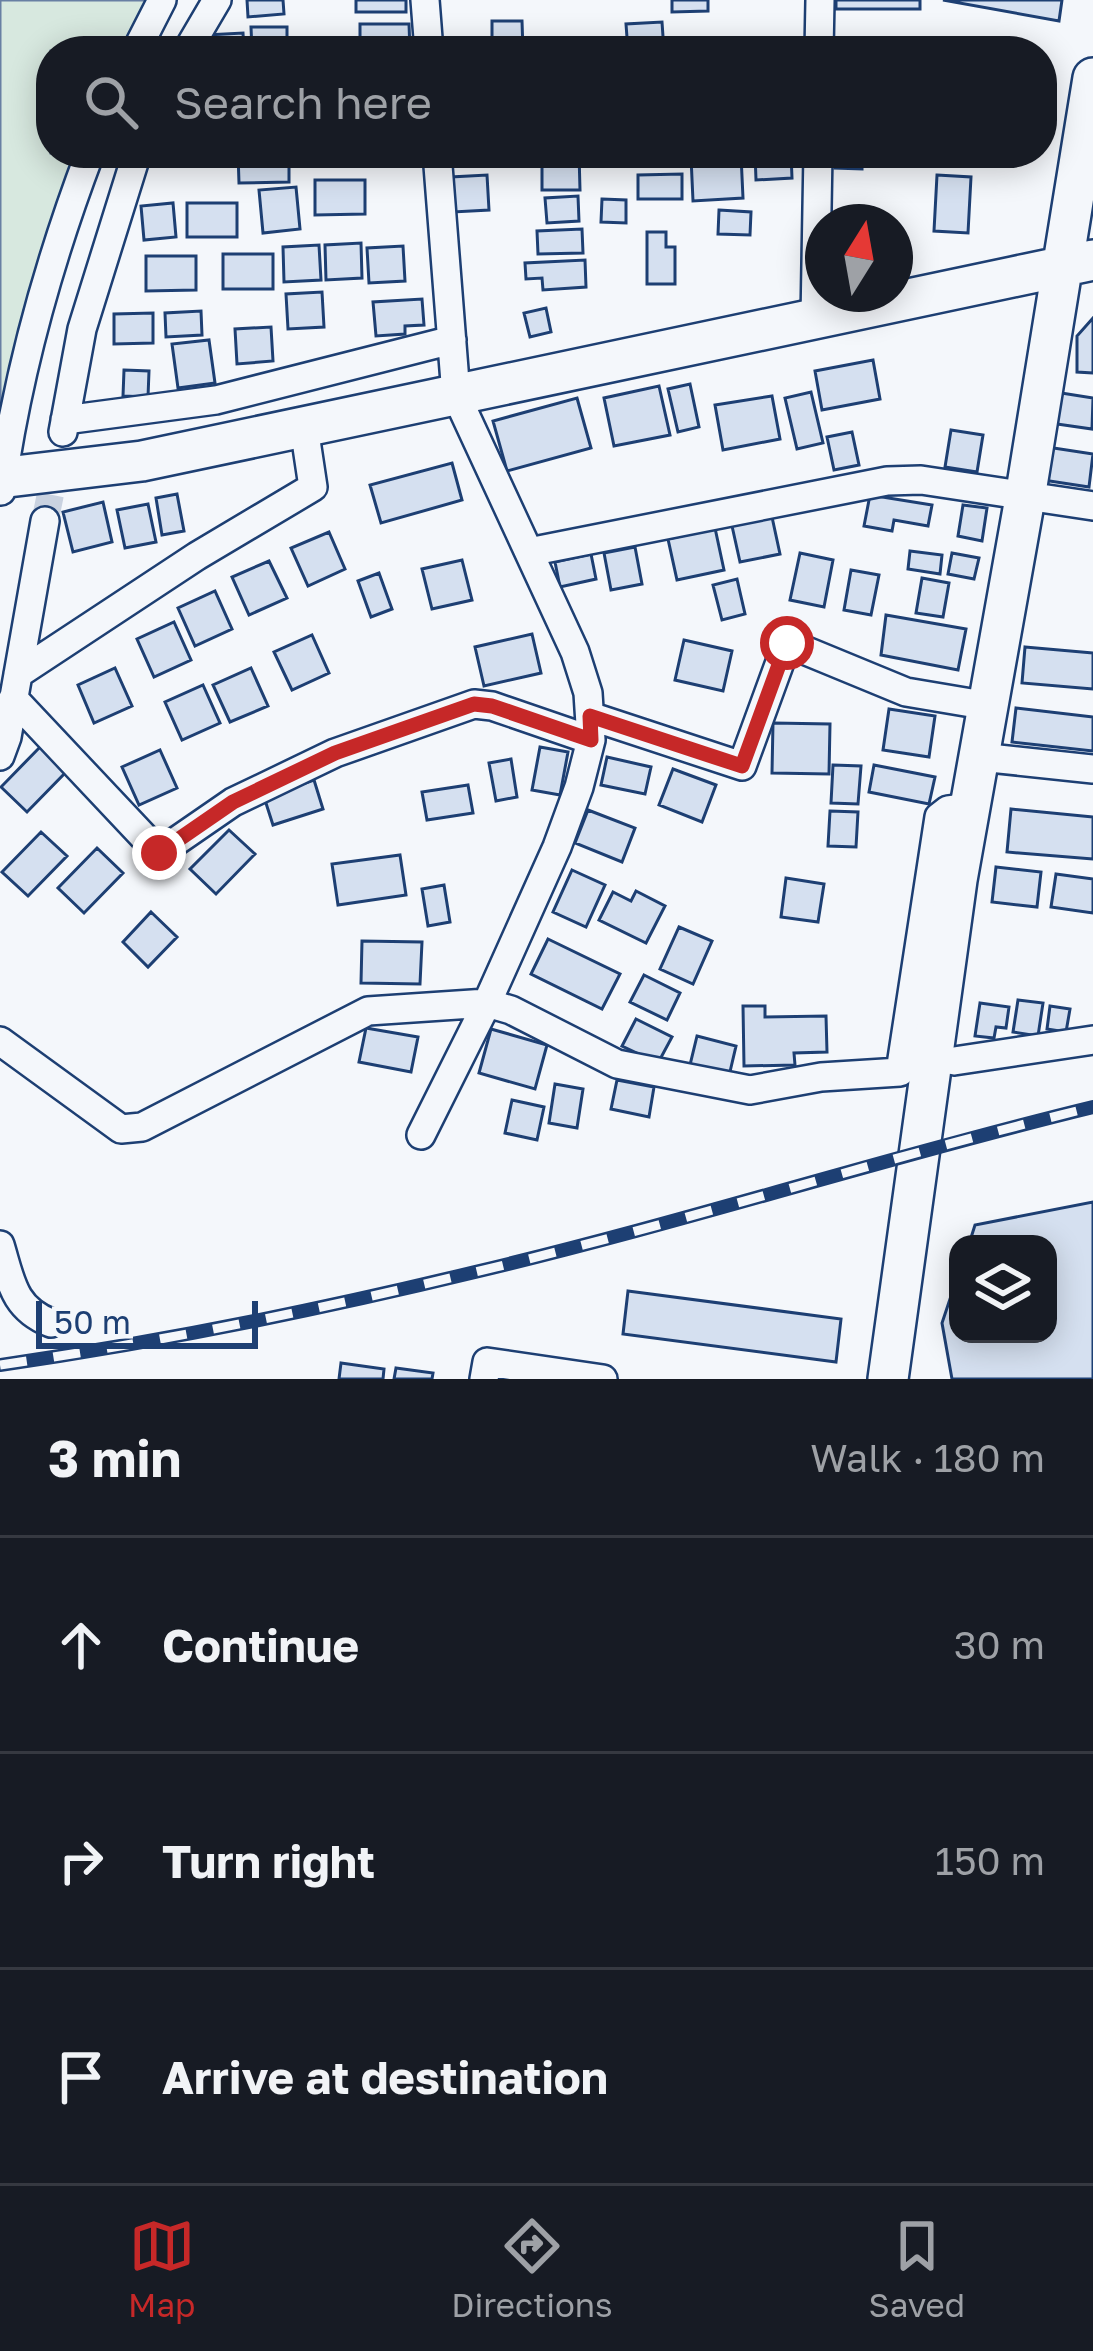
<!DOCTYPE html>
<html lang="en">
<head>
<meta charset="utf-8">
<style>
  body { margin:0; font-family:"Golos Text",sans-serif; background:#242831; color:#f1f3f6 }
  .controls { position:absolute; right:36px; bottom:36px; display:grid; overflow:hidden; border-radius:24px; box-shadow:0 6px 30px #0003 }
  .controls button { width:108px; height:108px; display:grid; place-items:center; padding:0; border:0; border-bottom:3px solid #363941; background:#171b24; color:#f1f3f6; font:60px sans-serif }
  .compass { position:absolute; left:805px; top:204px; width:108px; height:108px; border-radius:50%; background:#171b24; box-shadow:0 6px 30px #0003; rotate:11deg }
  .scale { position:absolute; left:36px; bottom:30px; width:222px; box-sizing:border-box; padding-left:12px; border:6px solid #1d3f73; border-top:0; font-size:33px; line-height:42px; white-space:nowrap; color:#1d3f73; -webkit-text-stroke:9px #f4f7fb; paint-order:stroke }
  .stop { position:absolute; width:36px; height:36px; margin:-27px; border:9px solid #c62828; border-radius:50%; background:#fff }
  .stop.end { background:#c62828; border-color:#fff; box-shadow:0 3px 12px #0008 }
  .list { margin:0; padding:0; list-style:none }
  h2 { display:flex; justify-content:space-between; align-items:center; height:156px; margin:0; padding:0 48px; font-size:51px }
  h2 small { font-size:39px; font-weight:400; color:#9ea1a6 }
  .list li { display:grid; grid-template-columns:78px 1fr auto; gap:36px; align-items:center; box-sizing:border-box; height:216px; padding:0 48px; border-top:3px solid #363941 }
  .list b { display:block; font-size:45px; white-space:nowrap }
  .list em { font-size:39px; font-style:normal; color:#9ea1a6 }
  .icon { flex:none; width:66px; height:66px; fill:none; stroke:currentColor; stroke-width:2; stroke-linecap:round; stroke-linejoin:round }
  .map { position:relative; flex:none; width:1093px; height:1379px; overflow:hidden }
  .search { position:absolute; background:#171b24; box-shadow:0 6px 30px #0003; left:36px; right:36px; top:36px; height:132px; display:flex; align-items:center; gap:30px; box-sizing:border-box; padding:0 42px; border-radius:48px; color:#9ea1a6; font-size:45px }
  .sheet { height:804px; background:#171b24 }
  nav { display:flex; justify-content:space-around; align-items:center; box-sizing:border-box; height:168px; border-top:3px solid #363941; background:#171b24; font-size:33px; color:#9ea1a6 }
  nav a { display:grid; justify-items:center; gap:6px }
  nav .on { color:#c62828 }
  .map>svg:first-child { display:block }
  .green { fill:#d7e8df; stroke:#687fa3; stroke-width:3 }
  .building { fill:#d5e0f0; stroke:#1d3f73; stroke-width:3 }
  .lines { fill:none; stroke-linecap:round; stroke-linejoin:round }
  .street-tunnel { stroke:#c9d2e0; stroke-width:27; stroke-dasharray:27 14; stroke-linecap:butt }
  .street-casing { stroke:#1d3f73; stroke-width:32 }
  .secondary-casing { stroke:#1d3f73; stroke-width:44 }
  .street { stroke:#f4f7fb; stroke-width:27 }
  .secondary { stroke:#f4f7fb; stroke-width:39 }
  .rail-casing { stroke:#1d3f73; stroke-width:14 }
  .rail { stroke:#f4f7fb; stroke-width:9; stroke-dasharray:27; stroke-linecap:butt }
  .route { stroke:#c62828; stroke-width:15 }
</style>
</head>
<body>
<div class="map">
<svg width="1093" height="1379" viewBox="0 0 1093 1379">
  <rect width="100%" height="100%" fill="#f4f7fb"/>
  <path class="green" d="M 0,0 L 154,0 L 133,51 L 51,51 L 51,153 L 90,153 L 24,310 L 0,492 Z"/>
  <path class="building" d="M 247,0 L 283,0 L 284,14 L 248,17 Z
    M 356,0 L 406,0 L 406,12 L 356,12 Z
    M 672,0 L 708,0 L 708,11 L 672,12 Z
    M 836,0 L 920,0 L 920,9 L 836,9 Z
    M 943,0 L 1062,0 L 1059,21 Z
    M 492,21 L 522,21 L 523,51 L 492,51 Z
    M 662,22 L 664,51 L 628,51 L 626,24 Z
    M 360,24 L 409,24 L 410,51 L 360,51 Z
    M 251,27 L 287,27 L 287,51 L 252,51 Z
    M 243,33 L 244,51 L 208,51 L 207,35 Z
    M 910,42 L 911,51 L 867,51 L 867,43 Z
    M 472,43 L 473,51 L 441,51 L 441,44 Z
    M 165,153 L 215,153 L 215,163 L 165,163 Z
    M 238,153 L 289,153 L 289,182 L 239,183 Z
    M 542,153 L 579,153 L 580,190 L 542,190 Z
    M 755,153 L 791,153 L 792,178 L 756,180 Z
    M 835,153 L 862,153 L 862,169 L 835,168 Z
    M 741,155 L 743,198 L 693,201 L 691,157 Z
    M 682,174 L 682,199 L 638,199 L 638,175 Z
    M 487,175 L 489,210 L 453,212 L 451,177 Z
    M 937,175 L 971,177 L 968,233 L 934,231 Z
    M 315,180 L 365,180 L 365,214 L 315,215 Z
    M 296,187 L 300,229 L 263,233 L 259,190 Z
    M 578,196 L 579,221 L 547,223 L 545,198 Z
    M 602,199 L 626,200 L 626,223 L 601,222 Z
    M 173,203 L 176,237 L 144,240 L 141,206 Z
    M 187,203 L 237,203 L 237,237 L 187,237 Z
    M 719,210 L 751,212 L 750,235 L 718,234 Z
    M 582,229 L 583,253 L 538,254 L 537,231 Z
    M 647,232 L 666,232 L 666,247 L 675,247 L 675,284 L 647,284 Z
    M 361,243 L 362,278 L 326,280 L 325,245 Z
    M 319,245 L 321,280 L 284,282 L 283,247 Z
    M 403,246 L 405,281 L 369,283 L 367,248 Z
    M 223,254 L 273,254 L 273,289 L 223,289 Z
    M 146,256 L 196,256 L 196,290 L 146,291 Z
    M 585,260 L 586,287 L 543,290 L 542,278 L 526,279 L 525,263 Z
    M 322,292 L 324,327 L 288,329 L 286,294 Z
    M 422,299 L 424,325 L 405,326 L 405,334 L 376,336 L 373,302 Z
    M 546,308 L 551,332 L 530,337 L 524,313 Z
    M 201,311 L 202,335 L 166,337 L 165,313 Z
    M 153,313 L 153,343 L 114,344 L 114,314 Z
    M 1093,318 L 1093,373 L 1077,372 L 1077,336 Z
    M 271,327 L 273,361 L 237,364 L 235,329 Z
    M 209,340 L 215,383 L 178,388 L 172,344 Z
    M 873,360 L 880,399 L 822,410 L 815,371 Z
    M 124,370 L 149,371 L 148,397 L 123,396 Z
    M 690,384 L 699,427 L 678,432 L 668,389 Z
    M 659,386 L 670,435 L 614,446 L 604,398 Z
    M 811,392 L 823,443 L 797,449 L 785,398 Z
    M 1055,392 L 1093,398 L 1092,429 L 1050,423 Z
    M 772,396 L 780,439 L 723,450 L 715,405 Z
    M 577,398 L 591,448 L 507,471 L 493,421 Z
    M 951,430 L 983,435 L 977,472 L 945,467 Z
    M 852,432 L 859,465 L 834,470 L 827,437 Z
    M 1047,447 L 1093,454 L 1089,487 L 1043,480 Z
    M 452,463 L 462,500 L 381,523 L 370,485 Z
    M 177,494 L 184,531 L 162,535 L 156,498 Z
    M 870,495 L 932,505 L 928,526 L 894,520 L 892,531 L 864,526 Z
    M 103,502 L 112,542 L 73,552 L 63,512 Z
    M 148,504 L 156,542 L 125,548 L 117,510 Z
    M 963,505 L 987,508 L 982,541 L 958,536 Z
    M 772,517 L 780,554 L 740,562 L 732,526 Z
    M 715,528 L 724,570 L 677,580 L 668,539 Z
    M 329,532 L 345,569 L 308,586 L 291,548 Z
    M 635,547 L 642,584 L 611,590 L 604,553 Z
    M 910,551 L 942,555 L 940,574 L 908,569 Z
    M 800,553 L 833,560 L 824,607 L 790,600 Z
    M 952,553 L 979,558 L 974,579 L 948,574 Z
    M 591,554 L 596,579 L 560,587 L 555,562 Z
    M 462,560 L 472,600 L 432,609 L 422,569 Z
    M 269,561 L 287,598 L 249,615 L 232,577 Z
    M 851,570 L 879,575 L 871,615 L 844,610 Z
    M 379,573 L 392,609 L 371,617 L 358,581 Z
    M 922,578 L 949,583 L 943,617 L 916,613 Z
    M 737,579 L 745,614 L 722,620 L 713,585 Z
    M 215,591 L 232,629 L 195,646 L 178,608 Z
    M 886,615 L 966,629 L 958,670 L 881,655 Z
    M 174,622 L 191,660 L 154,677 L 137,639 Z
    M 532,634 L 541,673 L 484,686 L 475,647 Z
    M 312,635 L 329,673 L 292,690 L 274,652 Z
    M 684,640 L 732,651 L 723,691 L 675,680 Z
    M 1025,647 L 1093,653 L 1093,689 L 1022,683 Z
    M 115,668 L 132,706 L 94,723 L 78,685 Z
    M 251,668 L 268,706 L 230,722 L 213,685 Z
    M 203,685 L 220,723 L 182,740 L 165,702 Z
    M 1016,708 L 1093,717 L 1093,751 L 1012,742 Z
    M 889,709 L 935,716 L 929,757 L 883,750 Z
    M 773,723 L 830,724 L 829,774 L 772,773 Z
    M 40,747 L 66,772 L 27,812 L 1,787 Z
    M 540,747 L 568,752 L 560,795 L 532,790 Z
    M 160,750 L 177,788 L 139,805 L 122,767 Z
    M 607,757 L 651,767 L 645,794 L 601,785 Z
    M 511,759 L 517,797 L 496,801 L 489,763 Z
    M 833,765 L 861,766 L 858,804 L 831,803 Z
    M 874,765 L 935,777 L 929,804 L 869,792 Z
    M 673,769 L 716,785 L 702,822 L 659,805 Z
    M 314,780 L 323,809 L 273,825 L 264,797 Z
    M 468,785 L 473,813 L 427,820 L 422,792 Z
    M 1011,809 L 1093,817 L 1093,859 L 1007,852 Z
    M 588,810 L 635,828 L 622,862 L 575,843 Z
    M 830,811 L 858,812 L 856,847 L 828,846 Z
    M 229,830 L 255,854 L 216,894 L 190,869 Z
    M 41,832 L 67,856 L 28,896 L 2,872 Z
    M 97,848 L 123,873 L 84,913 L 58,888 Z
    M 400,855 L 406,895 L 338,905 L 332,864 Z
    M 996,867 L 1041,872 L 1037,907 L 992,902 Z
    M 572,870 L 605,885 L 586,927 L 553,912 Z
    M 1056,874 L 1093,879 L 1093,913 L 1051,907 Z
    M 786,878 L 824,884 L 818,922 L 781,917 Z
    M 444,885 L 450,922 L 428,926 L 422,889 Z
    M 636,891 L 665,906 L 646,943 L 599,920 L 613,892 L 631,901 Z
    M 151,912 L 177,937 L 148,967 L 123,942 Z
    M 679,927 L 712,941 L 693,984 L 660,969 Z
    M 548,939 L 620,974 L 602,1009 L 531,974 Z
    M 362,941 L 422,942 L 420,984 L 361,983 Z
    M 644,975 L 680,993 L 667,1020 L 630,1002 Z
    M 1018,1000 L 1043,1003 L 1038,1036 L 1013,1032 Z
    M 980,1003 L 1009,1007 L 1006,1028 L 996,1027 L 994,1038 L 975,1036 Z
    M 743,1006 L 765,1006 L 765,1017 L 826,1016 L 827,1052 L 794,1053 L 795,1065 L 744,1066 Z
    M 1050,1006 L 1070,1009 L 1066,1032 L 1047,1029 Z
    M 636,1019 L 672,1037 L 658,1063 L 622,1046 Z
    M 366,1028 L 418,1037 L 411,1072 L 359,1062 Z
    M 491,1029 L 547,1045 L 535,1089 L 479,1073 Z
    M 697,1036 L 736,1046 L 729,1076 L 690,1065 Z
    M 617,1080 L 654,1087 L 649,1117 L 611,1109 Z
    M 555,1084 L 583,1089 L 577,1128 L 549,1123 Z
    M 512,1100 L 544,1107 L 537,1140 L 505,1133 Z
    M 1093,1202 L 1093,1379 L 952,1379 L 942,1323 L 958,1275 L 958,1334 L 1048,1334 L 1048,1244 L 969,1244 L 975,1225 Z
    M 628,1291 L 841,1319 L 836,1362 L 623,1334 Z
    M 341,1363 L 384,1369 L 383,1379 L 339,1379 Z
    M 396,1368 L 433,1373 L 432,1379 L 394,1379 Z"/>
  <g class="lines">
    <path class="street-tunnel" d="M 45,521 L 63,432"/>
    <defs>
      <path id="street" d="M 425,0 L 429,51
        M 136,51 L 162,0
        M 187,51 L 217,0
        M 819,51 L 820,0
        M 815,319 L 818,153
        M 65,420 L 216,400 L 452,340
        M 63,432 L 82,329 L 137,153
        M 1,491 C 17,376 49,261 90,153
        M 529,552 L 887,481 L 921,480 L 1093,506
        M 18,674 L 197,556 L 313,487 L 304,427
        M 13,698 L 159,853 L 233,802 L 335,753 L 474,704 L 492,706 L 591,740
        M 590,716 L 742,766 L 787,643 L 906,692 L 989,706
        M 0,756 L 7,737 L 45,521
        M 980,757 L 1093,769
        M 0,1041 L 121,1129 L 142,1127 L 368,1011 L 487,1003 L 511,1010 L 617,1064 L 750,1090 L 821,1077 L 900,1072 L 939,817 L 948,810 L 971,807
        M 954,1061 L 1093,1040
        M 421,1135 L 487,1003 L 557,847 L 579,787 L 591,740 L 588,693 L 575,652 L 456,395 L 437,153
        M 0,1245 C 11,1281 13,1308 51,1323
        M 484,1379 L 487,1362 L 603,1379"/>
      <path id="secondary" d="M 0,478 L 142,461 L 1093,260
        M 888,1379 L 957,880 L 1025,498 L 1093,78"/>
    </defs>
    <use href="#street" class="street-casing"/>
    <use href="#secondary" class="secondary-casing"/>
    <use href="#street" class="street"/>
    <use href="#secondary" class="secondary"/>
    <defs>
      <path id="rail" d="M 0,1365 C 160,1342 318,1310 475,1272 C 683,1223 886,1157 1093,1107"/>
    </defs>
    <use href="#rail" class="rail-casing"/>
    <use href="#rail" class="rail"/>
  </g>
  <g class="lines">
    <path class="route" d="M 159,853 L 233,802 L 335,753 L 474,704 L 492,706 L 591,740 L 590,716 L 742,766 L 787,643"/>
  </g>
</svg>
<div class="controls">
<button><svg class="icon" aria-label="layers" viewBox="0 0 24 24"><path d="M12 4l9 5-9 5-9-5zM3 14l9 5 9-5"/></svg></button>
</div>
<svg class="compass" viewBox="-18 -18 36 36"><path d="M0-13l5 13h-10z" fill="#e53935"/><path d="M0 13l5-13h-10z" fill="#9ea1a6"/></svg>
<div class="scale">50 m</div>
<div class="stop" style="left:787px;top:643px"></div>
<div class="stop end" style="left:159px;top:853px"></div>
<div class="search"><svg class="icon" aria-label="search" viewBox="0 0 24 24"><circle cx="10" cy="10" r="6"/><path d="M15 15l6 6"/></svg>Search here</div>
</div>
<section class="sheet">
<h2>3 min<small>Walk · 180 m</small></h2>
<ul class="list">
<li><svg class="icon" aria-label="ahead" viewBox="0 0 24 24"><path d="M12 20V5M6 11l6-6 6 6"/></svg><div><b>Continue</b></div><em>30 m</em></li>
<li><svg class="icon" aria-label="right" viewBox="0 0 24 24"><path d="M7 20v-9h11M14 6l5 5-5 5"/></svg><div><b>Turn right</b></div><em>150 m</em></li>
<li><svg class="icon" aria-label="arrive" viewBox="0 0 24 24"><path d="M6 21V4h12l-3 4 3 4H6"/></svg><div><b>Arrive at destination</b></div></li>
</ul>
</section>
<nav>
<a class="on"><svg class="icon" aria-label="map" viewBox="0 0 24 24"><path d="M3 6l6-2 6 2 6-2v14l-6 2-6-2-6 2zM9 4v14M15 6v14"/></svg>Map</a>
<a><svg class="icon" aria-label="directions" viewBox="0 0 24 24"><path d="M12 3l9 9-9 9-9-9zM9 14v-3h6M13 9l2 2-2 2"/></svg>Directions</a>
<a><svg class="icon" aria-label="saved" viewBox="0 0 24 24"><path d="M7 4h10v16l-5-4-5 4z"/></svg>Saved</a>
</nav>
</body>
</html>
